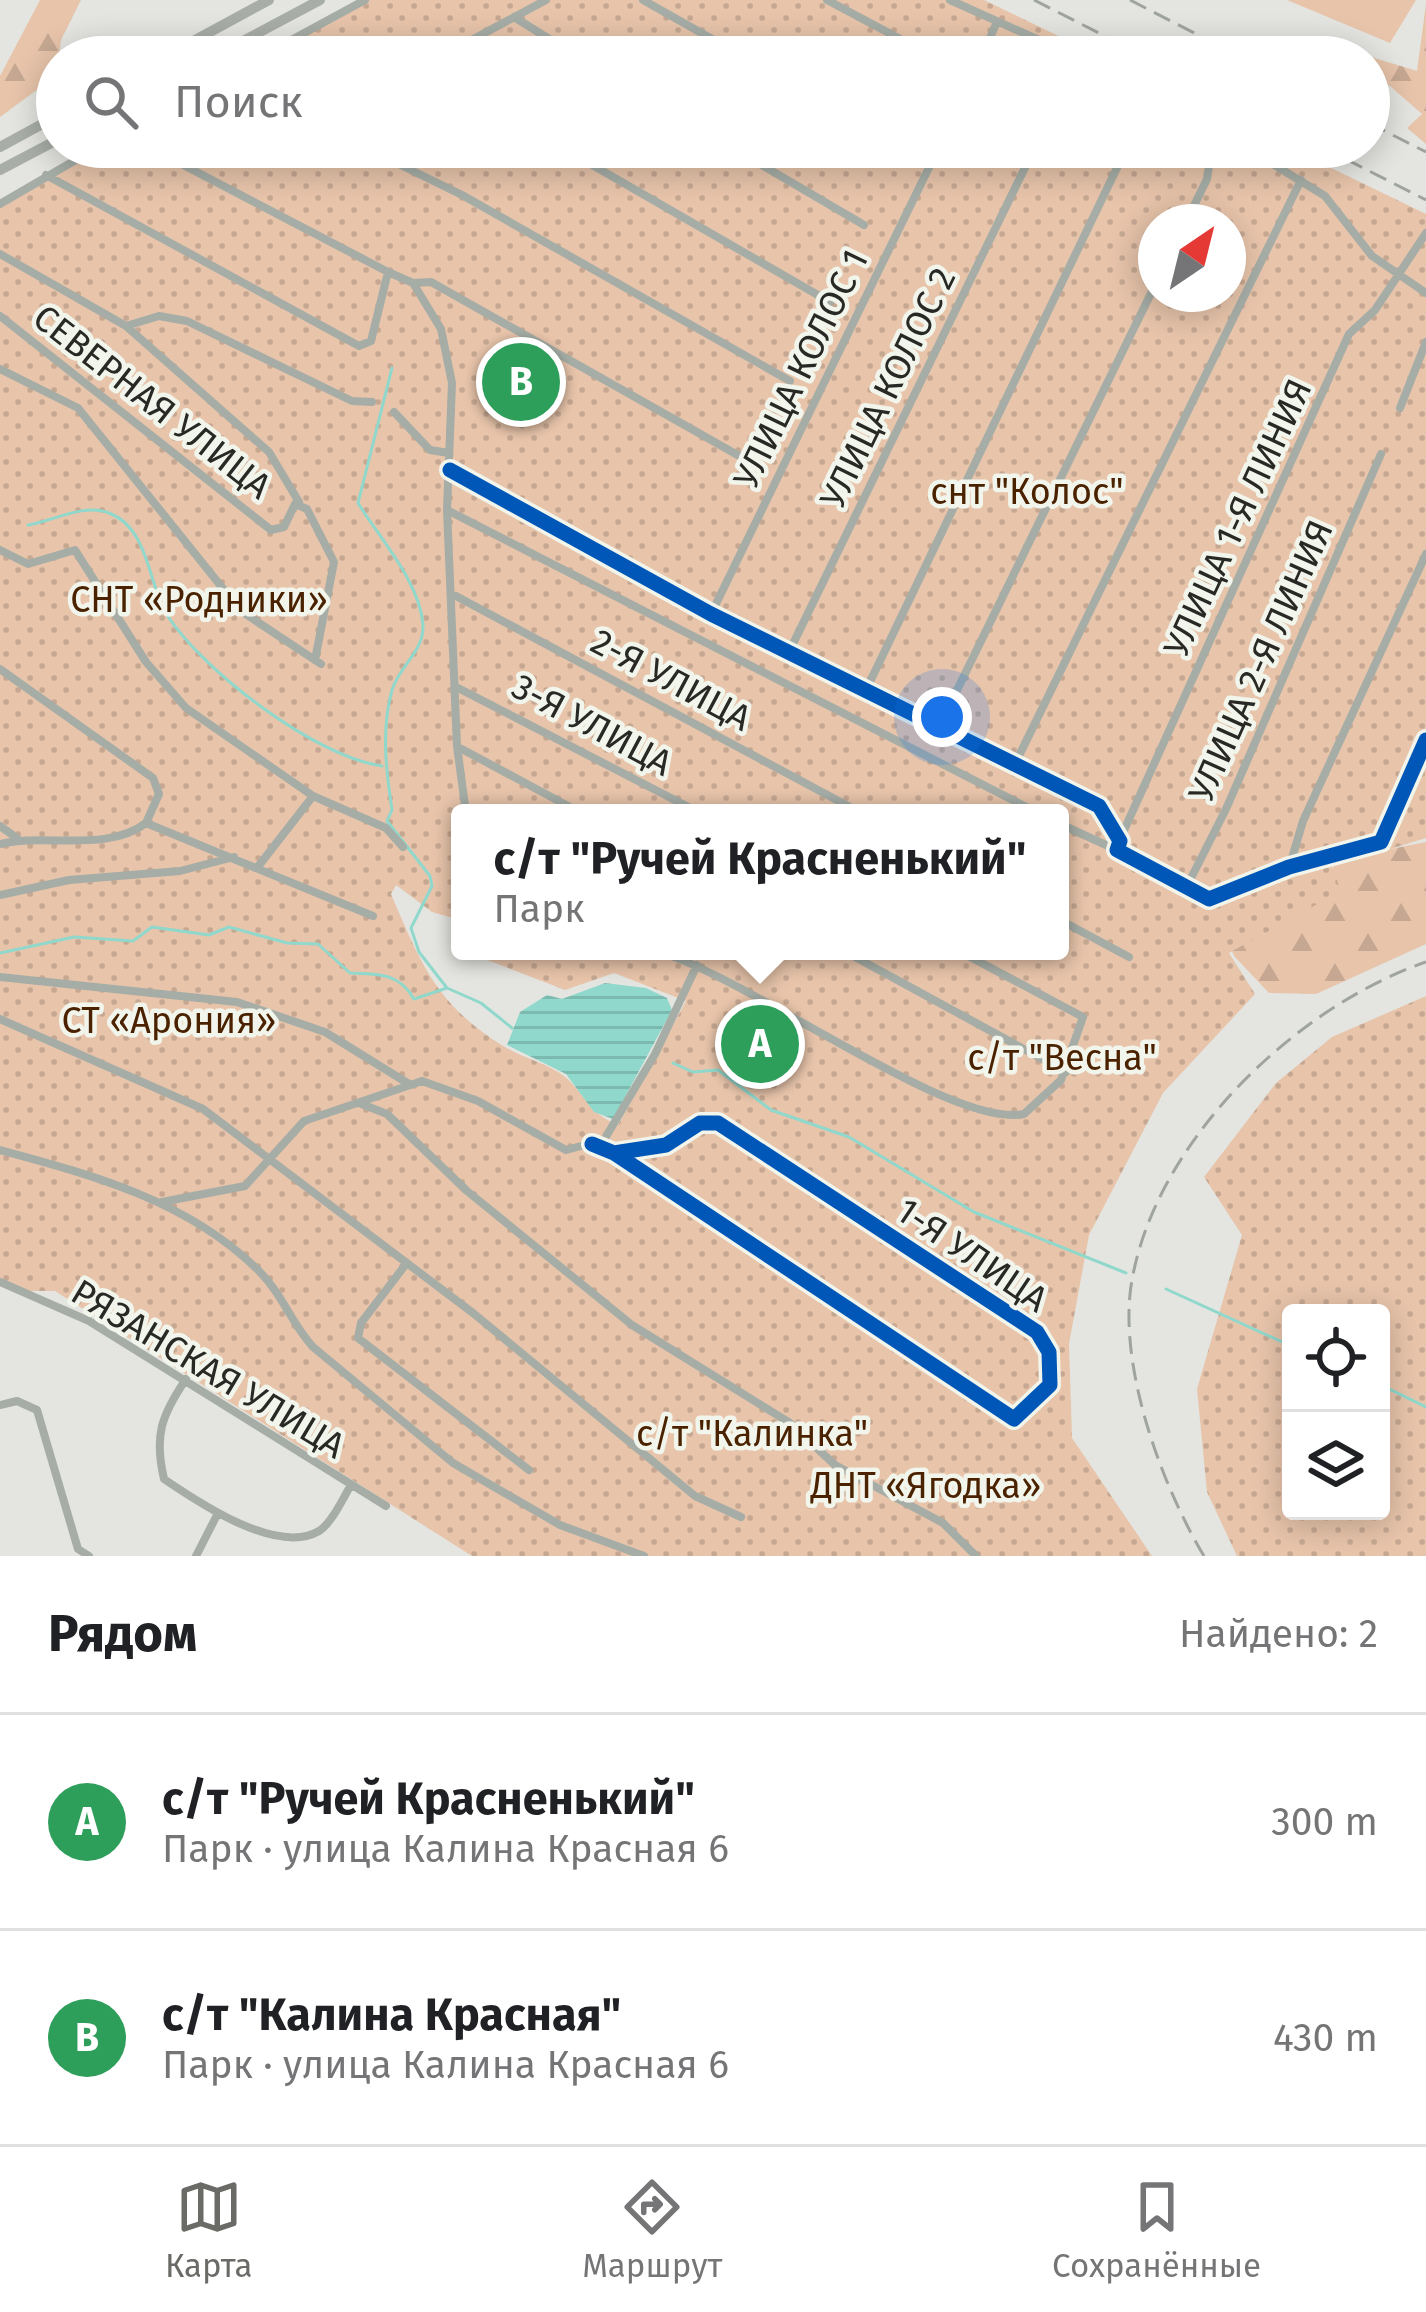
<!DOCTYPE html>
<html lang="ru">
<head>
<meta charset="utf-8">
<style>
  body { margin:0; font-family:"Fira Sans",sans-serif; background:#f6f6f6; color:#202124 }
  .controls { position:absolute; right:36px; bottom:36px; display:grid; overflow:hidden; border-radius:12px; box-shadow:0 6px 30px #0003 }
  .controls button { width:108px; height:108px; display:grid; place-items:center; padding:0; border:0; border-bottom:3px solid #e0e0e0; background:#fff; color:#202124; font:60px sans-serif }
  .compass { position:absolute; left:1138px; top:204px; width:108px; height:108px; border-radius:50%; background:#fff; box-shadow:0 6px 30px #0003; rotate:35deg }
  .you { position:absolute; left:942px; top:717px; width:42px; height:42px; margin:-30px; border:9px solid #fff; border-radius:50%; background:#1a73e8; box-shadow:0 0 0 18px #1a73e833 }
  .badge { display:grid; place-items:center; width:78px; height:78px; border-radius:50%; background:#6a6b66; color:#fff; font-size:39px; font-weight:700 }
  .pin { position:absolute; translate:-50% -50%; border:6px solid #fff; box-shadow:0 3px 12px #0006 }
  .popup { position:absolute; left:451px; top:804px; width:618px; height:156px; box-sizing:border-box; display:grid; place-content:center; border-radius:12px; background:#fff; filter:drop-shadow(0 3px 9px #0005); font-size:39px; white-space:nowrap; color:#757577 }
  .popup b { font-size:45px; color:#202124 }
  .popup::after { content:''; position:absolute; left:50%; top:100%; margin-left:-24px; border:24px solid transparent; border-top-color:#fff }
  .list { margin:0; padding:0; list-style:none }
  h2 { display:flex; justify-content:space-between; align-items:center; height:156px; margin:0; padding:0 48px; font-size:51px }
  h2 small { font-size:39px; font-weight:400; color:#757577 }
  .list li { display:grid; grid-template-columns:78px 1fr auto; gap:36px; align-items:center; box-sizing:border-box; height:216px; padding:0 48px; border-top:3px solid #e0e0e0 }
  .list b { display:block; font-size:45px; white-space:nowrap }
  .list p { margin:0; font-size:39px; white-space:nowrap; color:#757577 }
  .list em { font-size:39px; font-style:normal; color:#757577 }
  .icon { flex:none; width:66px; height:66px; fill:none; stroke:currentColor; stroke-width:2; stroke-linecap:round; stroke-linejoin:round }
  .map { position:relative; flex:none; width:1426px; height:1556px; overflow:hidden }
  .search { position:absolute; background:#fff; box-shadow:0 6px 30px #0003; left:36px; right:36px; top:36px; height:132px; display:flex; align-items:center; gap:30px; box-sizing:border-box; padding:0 42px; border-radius:66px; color:#757577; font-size:45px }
  .sheet { height:588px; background:#fff }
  nav { display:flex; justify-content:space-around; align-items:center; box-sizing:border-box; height:168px; border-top:3px solid #e0e0e0; background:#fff; font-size:33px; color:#757577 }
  nav a { display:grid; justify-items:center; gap:6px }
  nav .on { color:#6a6b66 }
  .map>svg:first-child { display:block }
  .green { fill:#e7c4aa }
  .forest { fill:url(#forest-firs) }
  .garden { fill:url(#garden-dots); fill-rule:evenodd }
  .water { fill:url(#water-rules) }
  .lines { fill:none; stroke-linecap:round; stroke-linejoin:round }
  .stream { stroke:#90d8cc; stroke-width:3 }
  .minor { stroke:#a6ada6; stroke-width:8 }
  .primary { stroke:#a8aea7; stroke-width:10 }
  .rail { stroke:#a0a49f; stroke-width:3; stroke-dasharray:18 9; stroke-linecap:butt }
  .cycleway-casing { stroke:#f2f5eb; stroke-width:22 }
  .cycleway { stroke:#0057b8; stroke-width:15 }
  .labels { text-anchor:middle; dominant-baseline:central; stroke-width:9; stroke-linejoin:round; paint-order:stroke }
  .street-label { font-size:36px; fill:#282925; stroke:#f2f5eb }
  .park-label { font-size:36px; fill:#4b2200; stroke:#f2f5eb }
</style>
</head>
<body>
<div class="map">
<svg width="1426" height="1556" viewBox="0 0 1426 1556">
  <defs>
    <pattern id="forest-firs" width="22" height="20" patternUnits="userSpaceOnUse" patternTransform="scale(3)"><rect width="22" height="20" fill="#e7c4aa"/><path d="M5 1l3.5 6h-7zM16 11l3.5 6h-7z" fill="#c6a892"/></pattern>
    <pattern id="garden-dots" width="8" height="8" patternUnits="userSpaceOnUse" patternTransform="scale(3)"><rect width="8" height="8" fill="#e7c4aa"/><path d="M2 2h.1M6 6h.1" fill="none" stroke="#c6a892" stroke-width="1.8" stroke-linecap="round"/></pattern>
    <pattern id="water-rules" width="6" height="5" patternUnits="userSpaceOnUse" patternTransform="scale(3)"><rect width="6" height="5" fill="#90d8cc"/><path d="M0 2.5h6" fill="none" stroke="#7cb9af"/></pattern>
  </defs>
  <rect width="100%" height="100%" fill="#e4e5e0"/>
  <path class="green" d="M 1287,0 L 1416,0 L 1390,43 Z"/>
  <path class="forest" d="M 40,0 L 81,0 L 61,40 L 57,75 L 0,117 L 0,76 Z
    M 1426,4 L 1426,144 L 1407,128 L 1422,114 L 1390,86 L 1369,78 L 1369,57 L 1330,57 L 1329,52 L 1342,48 L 1417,71 Z
    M 1426,842 L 1426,944 L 1316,994 L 1269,993 L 1235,957 L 1214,919 L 1327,884 L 1336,860 Z"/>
  <path class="garden" d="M 365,0 L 984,0 L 1102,57 L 263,57 Z
    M 104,147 L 1288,147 L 1426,214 L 1426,838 L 1332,867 L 1341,891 L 1229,953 L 1255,994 L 1163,1093 L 1089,1235 L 1069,1344 L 1072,1438 L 1152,1556 L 472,1556 L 55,1291 L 14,1291 L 0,1285 L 0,206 ZM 1156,222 L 1228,222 L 1228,294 L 1156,294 ZM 460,813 L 1060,813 L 1060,951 L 464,951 L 565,990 L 614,973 L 686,1001 L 618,1125 C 585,1111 587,1095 564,1076 C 547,1063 523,1058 505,1047 C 437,1006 421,964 391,894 L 396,885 L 432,912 L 460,920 Z
    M 1426,996 L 1426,1556 L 1237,1556 L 1207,1492 L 1197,1389 L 1242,1235 L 1204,1177 L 1276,1083 L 1332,1037 ZM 1291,1313 L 1381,1313 L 1381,1511 L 1291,1511 Z"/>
  <path class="water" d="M 605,983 L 646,988 L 667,998 L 672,1010 L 613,1119 L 594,1112 L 566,1074 L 507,1045 L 520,1012 L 547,995 L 562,999 Z"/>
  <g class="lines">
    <path class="stream" d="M 392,368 L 358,503 C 380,539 420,582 423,625 C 424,652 399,666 392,690 C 381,730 386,770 392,810 L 387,821 L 430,876 L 432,886 L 411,928 L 419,952 L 447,988
      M 28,525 C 53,521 84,503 109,513 C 149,528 148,584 167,615 C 204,672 316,757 382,766
      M 0,953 L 74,937 L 133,941 L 152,927 L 209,935 L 229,927 L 287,943 L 318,944 L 350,973 C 376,974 399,972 414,999 L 447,988 L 481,1003 L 512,1028
      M 673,1063 L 693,1072 L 718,1070 L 771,1110 L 849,1137 L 974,1212 L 1126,1273
      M 1166,1289 L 1291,1346
      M 1381,1385 L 1426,1407"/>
    <path class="minor" d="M 643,0 L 744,57
      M 827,0 L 934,57
      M 950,0 L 1077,57
      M 514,17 L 578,57
      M 260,57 L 365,0
      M 440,57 L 546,0
      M 982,57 L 996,24
      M 149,147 L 388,272 L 413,283 L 431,282 L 750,462
      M 364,147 L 462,195 L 790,381
      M 561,147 L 830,302
      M 731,147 L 864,225
      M 905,147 L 908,148
      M 1245,147 L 1325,196 L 1372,256 L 1426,293
      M 46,175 L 359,346 L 371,341 L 388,272
      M 0,204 L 98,147
      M 1186,222 L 1207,179 L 1212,147
      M 0,254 L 126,326 L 269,452 L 299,502
      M 413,283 L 441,329 L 452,383 L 447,510 L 457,746 L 466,813
      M 0,316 L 271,530 L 284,527 L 295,504 L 307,509 L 334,562 L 315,660
      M 126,326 L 159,316 L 187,321 L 352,401 L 372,402
      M 0,369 L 78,408 L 241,611 L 321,664
      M 1400,408 L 1426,342
      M 394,412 L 430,450 L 449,453
      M 450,470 L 711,614 L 1099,806 L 1120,841 L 1117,850 L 1209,899 L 1289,867 L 1381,842 L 1426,740
      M 447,510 L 1038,813
      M 0,550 L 28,564 L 75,550 L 146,662 L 186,708 L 313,796 L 386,828 L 403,847
      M 456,596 L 861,813
      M 711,614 L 939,147
      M 789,652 L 1035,147
      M 0,669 L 153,778 L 159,794 L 146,823
      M 458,688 L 700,813
      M 866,690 L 1127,147
      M 939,727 L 1156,283
      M 458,747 L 581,813
      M 1015,764 L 1301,180
      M 146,823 L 373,916
      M 1060,824 L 1117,850
      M 0,826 L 17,838
      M 1120,839 L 1349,334 L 1375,310 L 1426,233
      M 0,844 C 44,833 107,853 146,823
      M 1290,865 L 1303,821 L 1426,554
      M 257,868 L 313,796
      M 1186,888 L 1226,809 L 1381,454
      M 0,895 L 69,880 L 180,871 L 234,857
      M 1060,920 L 1129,957
      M 656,951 C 746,975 950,1129 1024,1114 L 1061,1080 L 1083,1017 L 959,951
      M 844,951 L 1066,1072
      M 0,977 L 237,1002 L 325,1032 L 409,1084
      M 0,1019 L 203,1109 L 473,1313 L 695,1496 L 741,1517
      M 359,1103 L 387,1114 L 467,1191 L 632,1325 L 790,1423 L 835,1465 L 943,1523 L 976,1556
      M 592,1144 L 614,1153 L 1014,1419 L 1050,1385 L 1049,1352 L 1037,1332 L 718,1123 L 700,1123 L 666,1145 L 614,1153
      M 0,1150 C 93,1175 189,1201 259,1271 C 283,1295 291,1323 313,1347 L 453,1463 L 560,1525 L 644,1556
      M 162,1202 L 245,1186 L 304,1121 L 422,1081 L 478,1101 L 566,1150 L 604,1140 L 655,1054 L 697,965
      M 406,1264 L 361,1323 L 358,1338 L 529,1470
      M 0,1282 L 89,1321 L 386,1506
      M 186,1379 C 161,1416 154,1436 164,1479 C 198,1502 277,1556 319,1531 C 332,1523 343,1498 351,1485
      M 0,1405 L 17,1401 L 37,1410 L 78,1549 L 89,1556
      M 196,1556 L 217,1515"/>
    <path class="primary" d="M 164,57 L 269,0
      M 213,57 L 320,0
      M 0,147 L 57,116
      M 0,170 L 57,140"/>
    <path class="rail" d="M 1034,0 L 1146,57
      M 1130,0 L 1241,57
      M 1369,123 L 1426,152
      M 1322,147 L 1426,200
      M 1204,1556 C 1162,1486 1119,1369 1131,1286 C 1153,1143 1295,1007 1426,962"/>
    <defs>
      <path id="cycleway" d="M 450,470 L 711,614 L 1099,806 L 1120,841 L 1117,850 L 1209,899 L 1289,867 L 1381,842 L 1426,740
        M 592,1144 L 614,1153 L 1014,1419 L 1050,1385 L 1049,1352 L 1037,1332 L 718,1123 L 700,1123 L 666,1145 L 614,1153"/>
    </defs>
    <use href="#cycleway" class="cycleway-casing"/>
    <use href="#cycleway" class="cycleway"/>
  </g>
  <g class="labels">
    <g class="street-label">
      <text transform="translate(801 369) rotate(-64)">УЛИЦА КОЛОС 1</text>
      <text transform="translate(888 388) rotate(-64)">УЛИЦА КОЛОС 2</text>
      <text transform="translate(152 402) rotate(38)">СЕВЕРНАЯ УЛИЦА</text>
      <text transform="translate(1238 518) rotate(-65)">УЛИЦА 1-Я ЛИНИЯ</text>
      <text transform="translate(1261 661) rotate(-66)">УЛИЦА 2-Я ЛИНИЯ</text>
      <text transform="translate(671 680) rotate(28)">2-Я УЛИЦА</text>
      <text transform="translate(592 725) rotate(28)">3-Я УЛИЦА</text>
      <text transform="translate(972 1255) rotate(34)">1-Я УЛИЦА</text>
      <text transform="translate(208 1369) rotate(31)">РЯЗАНСКАЯ УЛИЦА</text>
    </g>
    <g class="park-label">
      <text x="1027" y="492">снт "Колос"</text>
      <text x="199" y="600">СНТ «Родники»</text>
      <text x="169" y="1021">СТ «Арония»</text>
      <text x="1062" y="1058">с/т "Весна"</text>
      <text x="752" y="1434">с/т "Калинка"</text>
      <text x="926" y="1486">ДНТ «Ягодка»</text>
    </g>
  </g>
</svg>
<div class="controls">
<button><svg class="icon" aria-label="locate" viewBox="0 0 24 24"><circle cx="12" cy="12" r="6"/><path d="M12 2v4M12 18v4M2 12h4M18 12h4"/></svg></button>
<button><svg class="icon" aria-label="layers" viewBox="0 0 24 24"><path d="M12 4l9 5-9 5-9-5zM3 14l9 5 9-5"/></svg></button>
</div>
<svg class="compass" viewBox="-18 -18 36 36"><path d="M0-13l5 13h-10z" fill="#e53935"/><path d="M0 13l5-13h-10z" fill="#757577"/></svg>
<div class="you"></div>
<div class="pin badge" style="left:760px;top:1044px;background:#2e9e5b">A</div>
<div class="popup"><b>с/т &quot;Ручей Красненький&quot;</b>Парк</div>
<div class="pin badge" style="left:521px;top:382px;background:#2e9e5b">B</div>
<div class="search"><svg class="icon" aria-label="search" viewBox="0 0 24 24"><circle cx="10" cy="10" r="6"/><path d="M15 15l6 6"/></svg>Поиск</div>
</div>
<section class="sheet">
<h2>Рядом<small>Найдено: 2</small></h2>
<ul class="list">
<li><span class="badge" style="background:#2e9e5b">A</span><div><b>с/т &quot;Ручей Красненький&quot;</b><p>Парк · улица Калина Красная 6</p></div><em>300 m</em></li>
<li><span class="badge" style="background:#2e9e5b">B</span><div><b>с/т &quot;Калина Красная&quot;</b><p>Парк · улица Калина Красная 6</p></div><em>430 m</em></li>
</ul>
</section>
<nav>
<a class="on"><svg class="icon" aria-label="map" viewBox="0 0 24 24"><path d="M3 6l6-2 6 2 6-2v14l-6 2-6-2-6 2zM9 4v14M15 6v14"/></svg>Карта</a>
<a><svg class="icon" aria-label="directions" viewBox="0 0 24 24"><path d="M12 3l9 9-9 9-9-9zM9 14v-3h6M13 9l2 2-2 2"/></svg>Маршрут</a>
<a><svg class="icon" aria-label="saved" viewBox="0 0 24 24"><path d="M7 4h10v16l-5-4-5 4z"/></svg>Сохранённые</a>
</nav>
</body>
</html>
